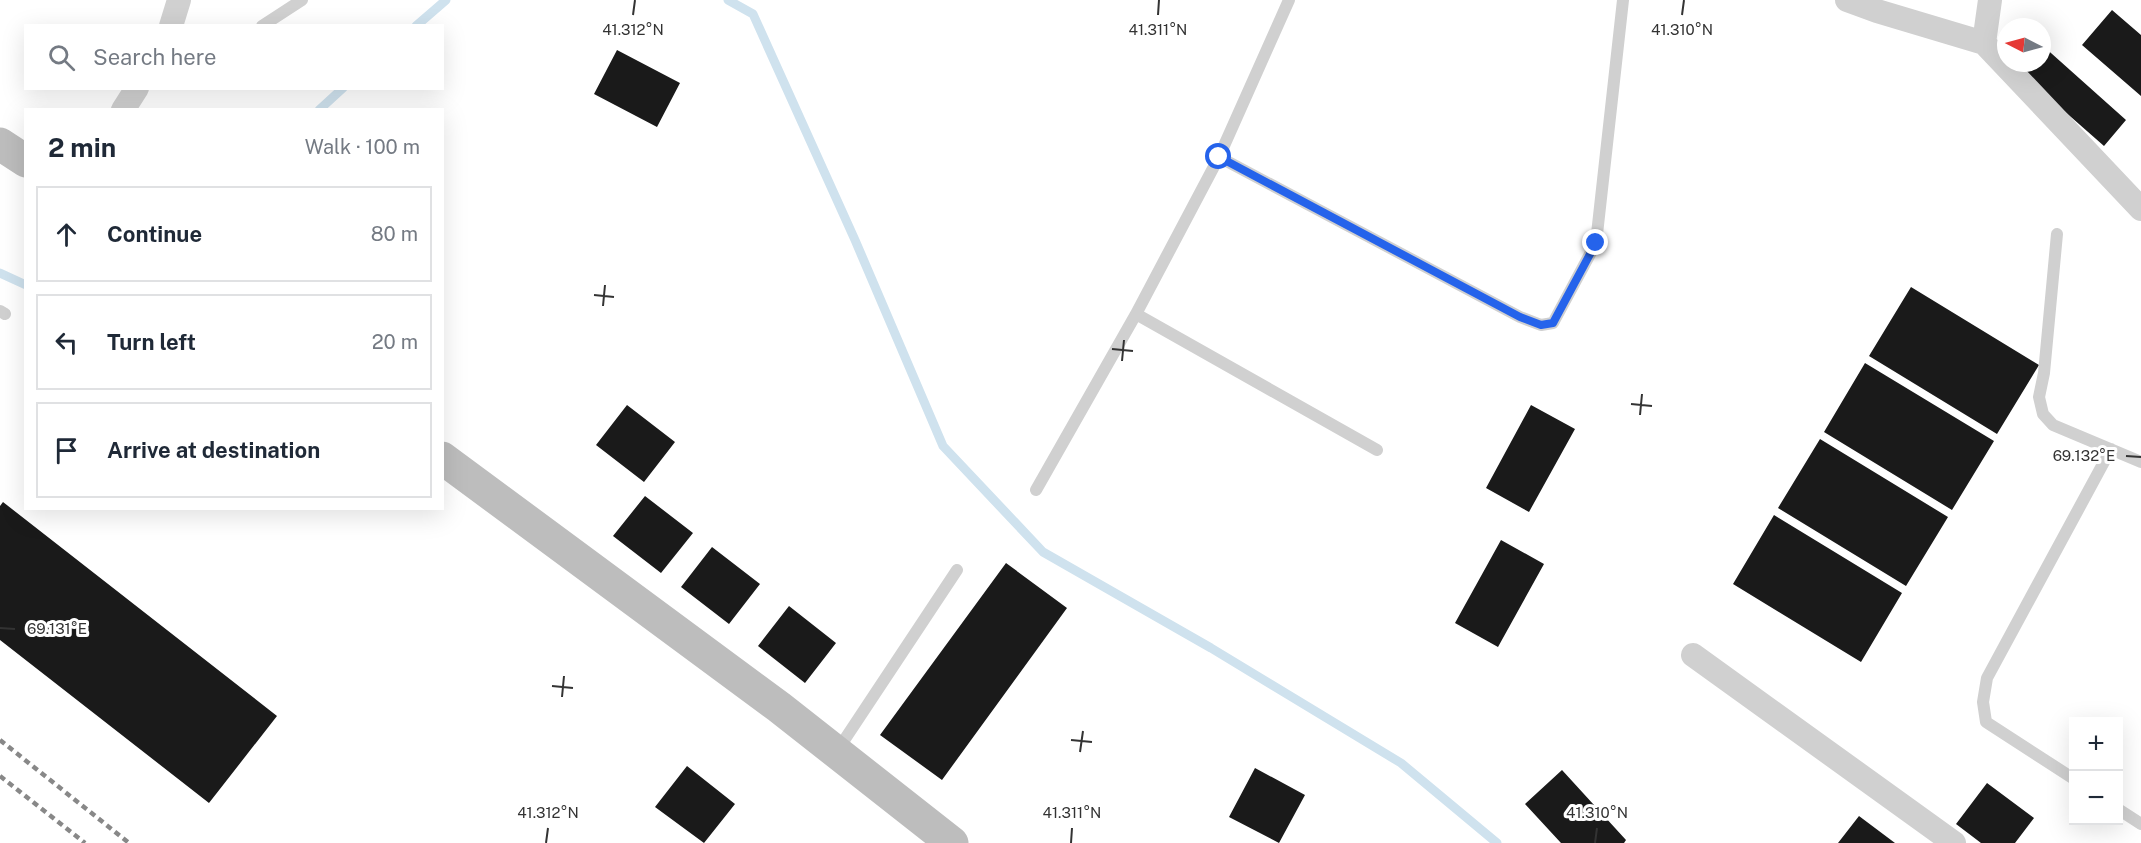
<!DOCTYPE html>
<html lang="en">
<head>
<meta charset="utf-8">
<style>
  body { margin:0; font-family:"Public Sans",sans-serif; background:#f2f2f3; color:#1f2937 }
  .controls { position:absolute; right:18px; bottom:18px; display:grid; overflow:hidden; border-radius:0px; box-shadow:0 6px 24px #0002 }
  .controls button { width:54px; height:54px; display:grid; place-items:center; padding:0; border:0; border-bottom:2px solid #e0e1e3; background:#fff; color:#1f2937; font:30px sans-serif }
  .compass { position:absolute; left:1997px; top:18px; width:54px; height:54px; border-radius:50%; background:#fff; box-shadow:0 6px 24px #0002; rotate:276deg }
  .stop { position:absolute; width:18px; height:18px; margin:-14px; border:4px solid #2563eb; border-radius:50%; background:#fff }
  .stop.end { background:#2563eb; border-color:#fff; box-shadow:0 2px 6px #0008 }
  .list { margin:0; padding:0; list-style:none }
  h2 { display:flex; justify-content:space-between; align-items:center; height:78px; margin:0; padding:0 24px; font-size:26px }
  h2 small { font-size:20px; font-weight:400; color:#747a83 }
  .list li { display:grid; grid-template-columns:39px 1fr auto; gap:18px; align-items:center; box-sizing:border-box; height:96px; margin:0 12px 12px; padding:0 12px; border:2px solid #e0e1e3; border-radius:0px }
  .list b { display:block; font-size:22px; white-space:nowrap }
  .list em { font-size:20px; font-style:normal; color:#747a83 }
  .icon { flex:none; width:33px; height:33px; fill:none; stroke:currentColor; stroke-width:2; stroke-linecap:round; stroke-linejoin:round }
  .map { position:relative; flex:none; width:2141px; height:843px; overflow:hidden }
  .search { position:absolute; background:#fff; box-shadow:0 6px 24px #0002; left:24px; top:24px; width:420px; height:66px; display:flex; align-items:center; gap:15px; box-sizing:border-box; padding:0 21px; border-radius:0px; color:#747a83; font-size:22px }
  .panel { position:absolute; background:#fff; box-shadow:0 6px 24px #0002; left:24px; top:108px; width:420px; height:402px; border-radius:0px }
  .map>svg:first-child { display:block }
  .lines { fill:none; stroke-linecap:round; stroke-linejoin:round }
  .stream { stroke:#cfe2ee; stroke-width:9 }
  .building { fill:#1a1a1a }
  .lane { stroke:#d0d0d0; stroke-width:12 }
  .street { stroke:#d0d0d0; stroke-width:24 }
  .secondary { stroke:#bdbdbd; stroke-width:33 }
  .rail { stroke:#888; stroke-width:4.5; stroke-dasharray:6 4.5; stroke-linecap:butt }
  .route { stroke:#2563eb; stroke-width:8 }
  .ticks { fill:none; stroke:#333; stroke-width:2 }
  .ticks-label { font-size:15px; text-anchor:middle; fill:#333; stroke:#fff; stroke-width:6; stroke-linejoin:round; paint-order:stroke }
</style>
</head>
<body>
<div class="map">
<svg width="2141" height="843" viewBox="0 0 2141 843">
  <rect width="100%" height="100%" fill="#fff"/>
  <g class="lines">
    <path class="stream" d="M 728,0 L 753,14 L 855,240 L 943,446 L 1043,552 L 1211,648 L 1401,763 L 1497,843
      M 416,26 L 446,0
      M 319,110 L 343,88
      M 0,273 L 26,285"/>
  </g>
  <path class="building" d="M 2112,10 L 2141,35 L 2141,96 L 2082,45 Z
    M 2042,45 L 2126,120 L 2104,146 L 2014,67 L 2018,63 L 2042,63 Z
    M 617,50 L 680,83 L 657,127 L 594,94 Z
    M 1911,287 L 2039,365 L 1997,434 L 1869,356 Z
    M 1865,363 L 1994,441 L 1952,510 L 1824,432 Z
    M 627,405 L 675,442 L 644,482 L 596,445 Z
    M 1531,405 L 1575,429 L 1529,512 L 1486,488 Z
    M 1820,439 L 1948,517 L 1906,586 L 1778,508 Z
    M 645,496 L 693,533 L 661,573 L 613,536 Z
    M 3,502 L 277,716 L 209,803 L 0,640 L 0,506 Z
    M 1774,515 L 1902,593 L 1861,662 L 1733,584 Z
    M 1501,540 L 1544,564 L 1498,647 L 1455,623 Z
    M 712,547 L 760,584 L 729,624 L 681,587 Z
    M 1006,563 L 1067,608 L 942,780 L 880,735 Z
    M 789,606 L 836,643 L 805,683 L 758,646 Z
    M 687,766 L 735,804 L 704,843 L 655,807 Z
    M 1255,768 L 1305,795 L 1279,843 L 1229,817 Z
    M 1562,770 L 1626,840 L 1624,843 L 1561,843 L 1525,804 Z
    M 1987,783 L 2034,818 L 2015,843 L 1981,843 L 1956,824 Z
    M 1859,816 L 1895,843 L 1838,843 Z"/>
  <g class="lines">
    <path class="lane" d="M 262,26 L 302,0
      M 1219,157 L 1520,317 L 1541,325 L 1553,323 L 1596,243 L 1623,0
      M 2057,234 L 2044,373 L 2039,397 L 2043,414 L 2053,425 L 2141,462
      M 0,311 L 5,314
      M 1136,314 L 1377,450
      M 1036,490 L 1136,314 L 1219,157 L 1289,0
      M 837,751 L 957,570
      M 2074,779 L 1986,722 L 1983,702 L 1987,678 L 2111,449
      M 2118,809 L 2141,824"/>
    <path class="street" d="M 1847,0 L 1877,11 L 1984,43 L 2141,209
      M 171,26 L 179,0
      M 1984,43 L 1990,0
      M 123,110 L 137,88
      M 1693,655 L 1954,843"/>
    <path class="secondary" d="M 0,144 L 26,161
      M 442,458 L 779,707 L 952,843"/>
    <path class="rail" d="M 0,740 L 129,843
      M 0,776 L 85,843"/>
  </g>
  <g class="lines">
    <path class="route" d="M 1219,157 L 1520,317 L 1541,325 L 1553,323 L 1596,243"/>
  </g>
  <path class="ticks" d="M 633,15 L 635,0M 1158,15 L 1159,0M 1682,15 L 1684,0M 594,295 L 614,297M 603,306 L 605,285M 1112,349 L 1133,351M 1122,361 L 1124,340M 1631,404 L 1652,406M 1640,415 L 1642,394M 2126,456 L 2141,457M 0,628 L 15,629M 552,686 L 573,688M 562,697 L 564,676M 1071,740 L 1092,742M 1080,752 L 1083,731M 546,843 L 548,828M 1071,843 L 1072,828M 1595,843 L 1597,828"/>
  <g class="ticks-label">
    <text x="633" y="35">41.312°N</text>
    <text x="1158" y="35">41.311°N</text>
    <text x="1682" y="35">41.310°N</text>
    <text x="2084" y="461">69.132°E</text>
    <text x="57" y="634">69.131°E</text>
    <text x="548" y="818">41.312°N</text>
    <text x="1072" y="818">41.311°N</text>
    <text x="1597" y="818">41.310°N</text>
  </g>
</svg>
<div class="controls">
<button>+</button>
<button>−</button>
</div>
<svg class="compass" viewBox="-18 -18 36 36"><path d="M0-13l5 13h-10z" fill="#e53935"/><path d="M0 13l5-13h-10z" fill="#747a83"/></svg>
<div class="stop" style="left:1219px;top:157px"></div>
<div class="stop end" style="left:1596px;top:243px"></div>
<div class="search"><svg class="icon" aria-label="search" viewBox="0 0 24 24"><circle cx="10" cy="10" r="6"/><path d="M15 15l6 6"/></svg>Search here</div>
<section class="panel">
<h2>2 min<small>Walk · 100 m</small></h2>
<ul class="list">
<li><svg class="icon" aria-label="ahead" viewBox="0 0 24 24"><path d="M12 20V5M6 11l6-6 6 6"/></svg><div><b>Continue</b></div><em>80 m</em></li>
<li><svg class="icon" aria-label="left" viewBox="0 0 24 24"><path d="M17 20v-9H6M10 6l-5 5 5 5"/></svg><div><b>Turn left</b></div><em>20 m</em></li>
<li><svg class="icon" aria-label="arrive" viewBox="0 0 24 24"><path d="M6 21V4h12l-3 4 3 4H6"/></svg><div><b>Arrive at destination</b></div></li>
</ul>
</section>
</div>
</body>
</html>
